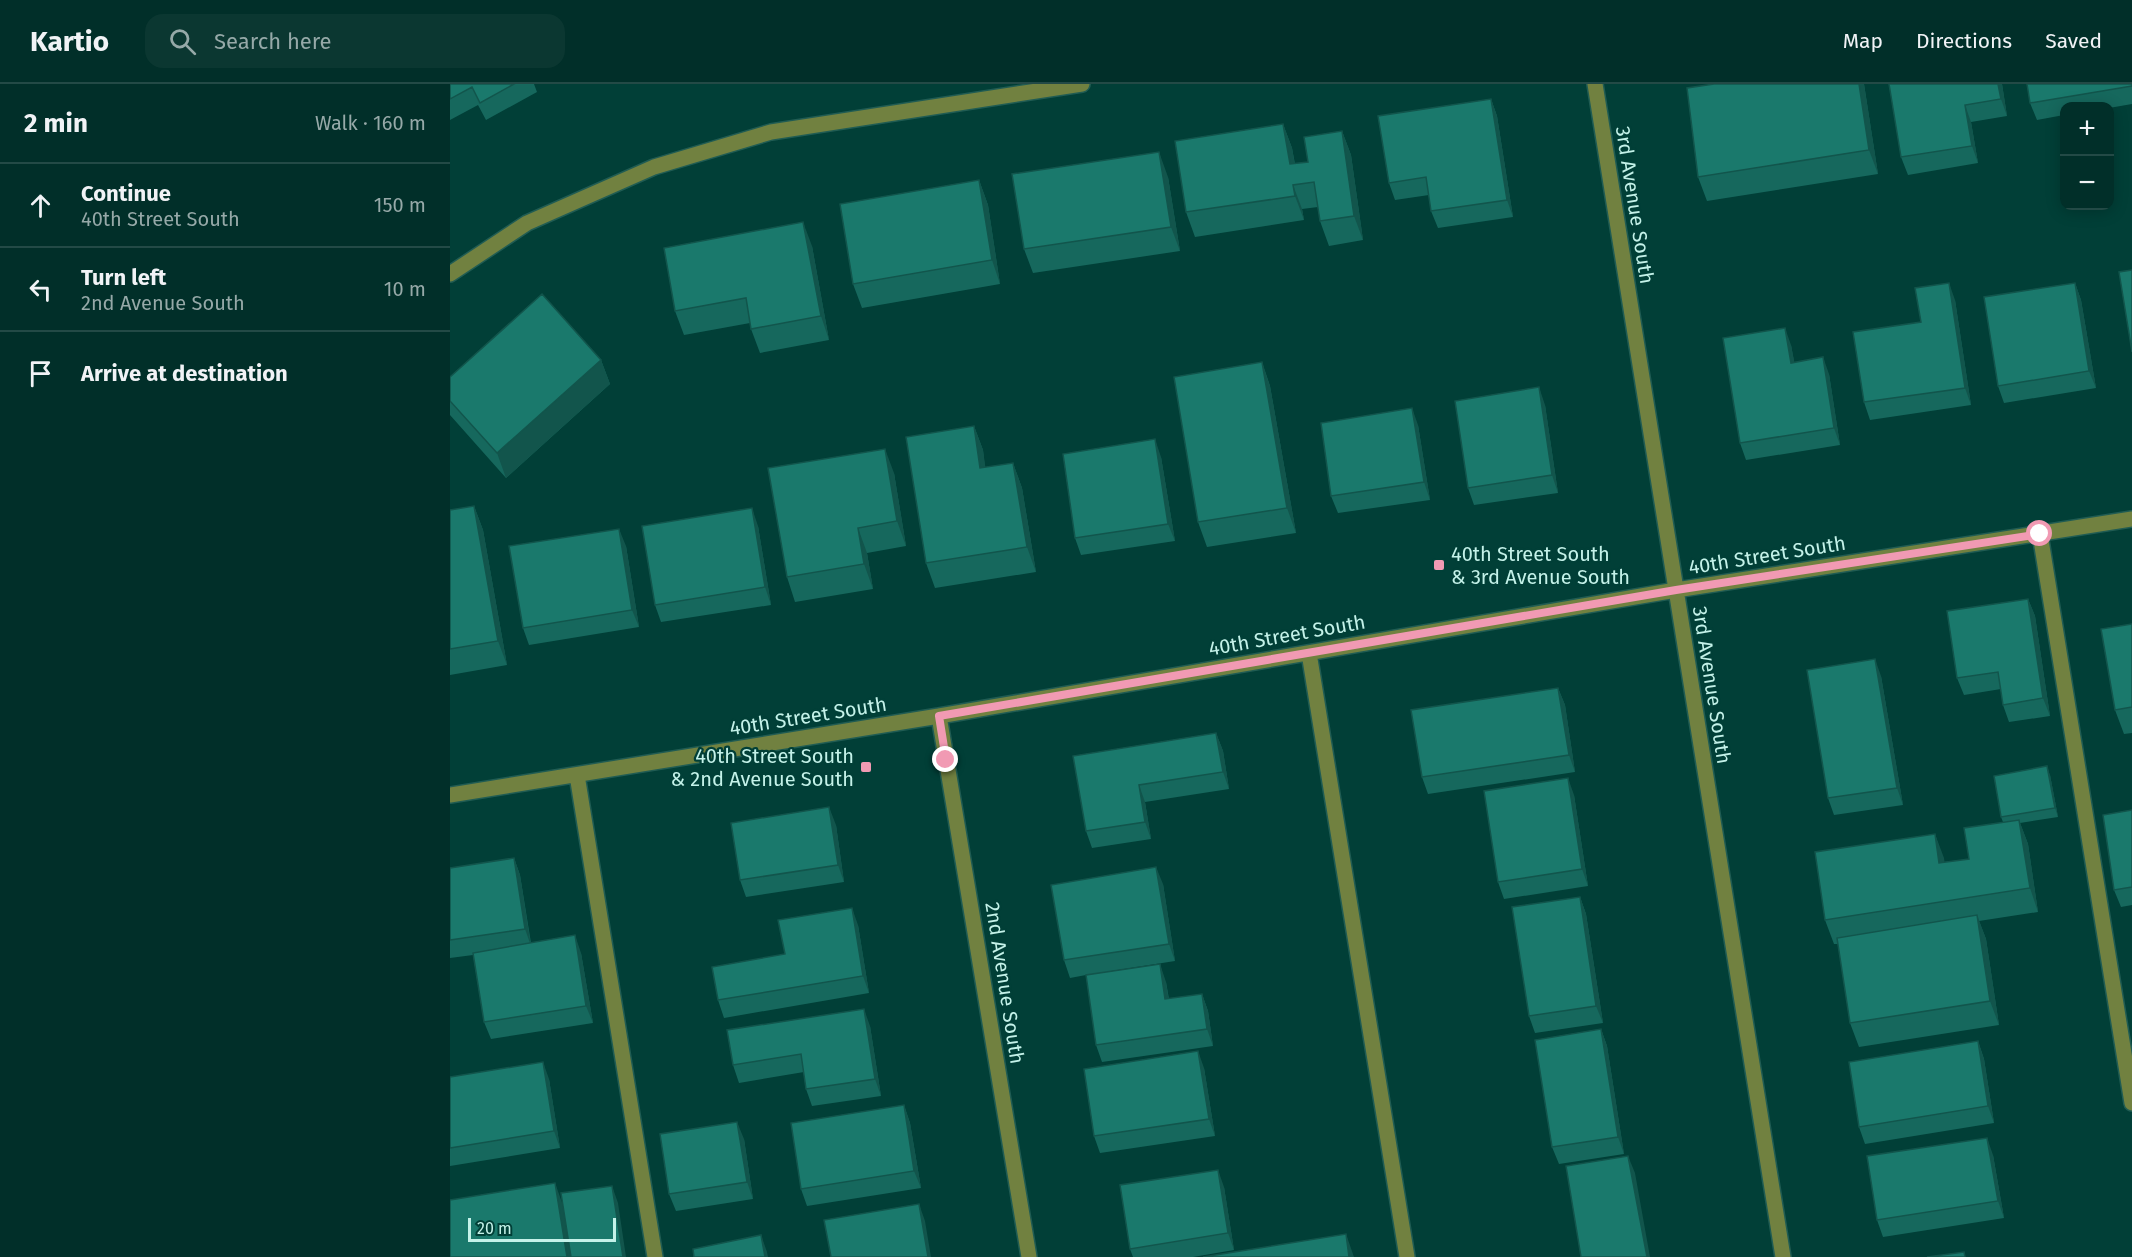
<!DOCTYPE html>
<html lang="en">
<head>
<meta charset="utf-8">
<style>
  body { margin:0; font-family:"Fira Sans",sans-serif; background:#0b3731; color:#f1f3f6 }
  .controls { position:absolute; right:18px; top:18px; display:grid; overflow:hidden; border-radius:12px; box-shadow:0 3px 15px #0003 }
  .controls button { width:54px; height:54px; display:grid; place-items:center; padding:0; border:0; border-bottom:2px solid #234a46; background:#012f29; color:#f1f3f6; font:30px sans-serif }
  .scale { position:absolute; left:18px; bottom:15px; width:148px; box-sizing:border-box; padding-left:6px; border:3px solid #c4f2e9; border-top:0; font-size:16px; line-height:21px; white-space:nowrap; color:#c4f2e9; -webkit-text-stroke:4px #013f37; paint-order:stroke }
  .stop { position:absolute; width:18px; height:18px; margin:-14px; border:4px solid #f19ab3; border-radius:50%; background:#fff }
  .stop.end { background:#f19ab3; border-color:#fff; box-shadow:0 2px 6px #0008 }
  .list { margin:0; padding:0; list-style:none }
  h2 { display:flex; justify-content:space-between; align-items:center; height:78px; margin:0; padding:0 24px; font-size:26px }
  h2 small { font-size:20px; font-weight:400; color:#96a9a8 }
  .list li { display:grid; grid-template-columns:39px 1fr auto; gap:18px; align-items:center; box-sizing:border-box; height:84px; padding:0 24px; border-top:2px solid #234a46 }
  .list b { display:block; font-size:22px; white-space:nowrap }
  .list p { margin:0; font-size:20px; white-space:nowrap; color:#96a9a8 }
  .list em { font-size:20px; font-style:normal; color:#96a9a8 }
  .icon { flex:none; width:33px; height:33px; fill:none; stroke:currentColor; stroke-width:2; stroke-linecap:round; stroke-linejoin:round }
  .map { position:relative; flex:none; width:1682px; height:1173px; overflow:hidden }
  header { display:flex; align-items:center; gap:36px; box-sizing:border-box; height:84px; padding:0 30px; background:#012f29; border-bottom:2px solid #234a46 }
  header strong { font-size:28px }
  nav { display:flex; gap:33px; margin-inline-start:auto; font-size:21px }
  .search { width:420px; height:54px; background:#0b3731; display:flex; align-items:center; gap:15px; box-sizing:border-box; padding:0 21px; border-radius:18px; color:#96a9a8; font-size:22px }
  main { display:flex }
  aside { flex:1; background:#012f29 }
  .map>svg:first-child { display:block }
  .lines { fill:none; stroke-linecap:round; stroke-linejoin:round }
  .minor-casing { stroke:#205c53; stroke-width:18 }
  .minor { stroke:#718140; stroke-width:15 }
  .wall { fill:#16685d }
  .shaded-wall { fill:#12554c }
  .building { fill:#1a796c; stroke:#12554c; stroke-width:1.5 }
  .route { stroke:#f19ab3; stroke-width:8 }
  .poi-dot { fill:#f19ab3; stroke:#013f37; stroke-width:2 }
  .labels { text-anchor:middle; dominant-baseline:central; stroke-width:4.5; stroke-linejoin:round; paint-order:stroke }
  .street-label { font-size:20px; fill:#c4f2e9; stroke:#013f37 }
  .poi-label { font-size:20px; fill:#c4f2e9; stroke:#013f37; text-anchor:start }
</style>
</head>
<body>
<header>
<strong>Kartio</strong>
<div class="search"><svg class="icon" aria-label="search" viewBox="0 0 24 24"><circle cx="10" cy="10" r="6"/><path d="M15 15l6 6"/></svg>Search here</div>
<nav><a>Map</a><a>Directions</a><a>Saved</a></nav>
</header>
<main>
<aside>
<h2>2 min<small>Walk · 160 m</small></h2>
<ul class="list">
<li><svg class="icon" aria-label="ahead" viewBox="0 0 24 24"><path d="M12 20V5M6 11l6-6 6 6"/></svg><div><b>Continue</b><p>40th Street South</p></div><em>150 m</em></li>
<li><svg class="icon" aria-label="left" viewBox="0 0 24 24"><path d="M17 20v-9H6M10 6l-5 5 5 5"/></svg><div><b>Turn left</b><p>2nd Avenue South</p></div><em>10 m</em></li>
<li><svg class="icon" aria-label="arrive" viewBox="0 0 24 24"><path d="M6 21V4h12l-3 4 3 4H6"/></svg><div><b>Arrive at destination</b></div></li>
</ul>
</aside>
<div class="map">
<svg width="1682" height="1173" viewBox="0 0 1682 1173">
  <rect width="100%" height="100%" fill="#013f37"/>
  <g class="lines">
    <defs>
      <path id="minor" d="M 1145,0 L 1333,1173
        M 0,190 L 77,139 L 204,83 L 321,48 L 632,0
        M 1590,450 L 1682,1019
        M 859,569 L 957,1173
        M 489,632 L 579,1173
        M 127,691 L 205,1173
        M 0,711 L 489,632 L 1226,506 L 1682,435"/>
    </defs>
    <use href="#minor" class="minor-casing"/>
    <use href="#minor" class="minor"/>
  </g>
  <path class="wall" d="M 0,0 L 84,0 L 87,8 L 36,36 L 28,21 L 0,36 Z
    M 1264,0 L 1414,0 L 1428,90 L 1257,117 L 1248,93 Z
    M 1439,0 L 1552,0 L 1557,32 L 1521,38 L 1528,79 L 1458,91 L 1451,73 Z
    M 1682,0 L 1682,20 L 1659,24 L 1659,22 L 1614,22 L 1614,31 L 1587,36 L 1580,19 Z
    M 1041,15 L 1047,32 L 1063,133 L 988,144 L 981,127 L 979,111 L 945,116 L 939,99 Z
    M 833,40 L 842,64 L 845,80 L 858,78 L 892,47 L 901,71 L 913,156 L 879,162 L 870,137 L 868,123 L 852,125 L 854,136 L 745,153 L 736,128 Z
    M 718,93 L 730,167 L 583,189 L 574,165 Z
    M 529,96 L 538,121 L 550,200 L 412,224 L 403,200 Z
    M 362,162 L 379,256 L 310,269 L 301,245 L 300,239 L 234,251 L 225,227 Z
    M 1625,199 L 1631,216 L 1646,304 L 1554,319 L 1548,302 Z
    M 1505,216 L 1521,321 L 1420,336 L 1414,318 Z
    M 1341,261 L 1344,278 L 1379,290 L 1390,361 L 1296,376 L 1290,359 Z
    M 151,276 L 160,300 L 56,394 L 0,331 L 0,293 Z
    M 812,278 L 820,302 L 846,449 L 757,463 L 748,438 Z
    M 1095,321 L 1108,409 L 1024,421 L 1018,404 Z
    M 968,341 L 980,416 L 888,429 L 881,412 Z
    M 524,342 L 533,366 L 535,384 L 563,379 L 572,404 L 586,488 L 485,504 L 476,479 Z
    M 711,373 L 725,457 L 631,471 L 625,454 Z
    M 444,389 L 456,462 L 417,469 L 423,505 L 345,518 L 337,493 Z
    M 24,422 L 33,446 L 57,581 L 0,591 L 0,426 Z
    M 308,442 L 321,521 L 211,538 L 205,521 Z
    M 176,462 L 189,543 L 79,561 L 73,544 Z
    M 1578,515 L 1585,532 L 1600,632 L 1559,638 L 1553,621 L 1551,605 L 1514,611 L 1507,594 Z
    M 1682,540 L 1682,649 L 1674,650 L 1665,626 Z
    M 1431,592 L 1453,721 L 1384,731 L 1378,714 Z
    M 1108,604 L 1115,621 L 1125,688 L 978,710 L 972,693 Z
    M 766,649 L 773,667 L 779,705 L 695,718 L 701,755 L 642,764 L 636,747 L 623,672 Z
    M 1600,691 L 1608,733 L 1570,739 L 1578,760 L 1588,828 L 1529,837 L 1536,855 L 1549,941 L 1409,963 L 1400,939 L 1388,860 L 1384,860 L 1375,836 L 1485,750 L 1494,778 L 1519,775 L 1553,738 L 1551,733 Z
    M 1124,711 L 1138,802 L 1054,815 L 1048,798 Z
    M 1682,726 L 1682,821 L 1671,823 L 1664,806 Z
    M 386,741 L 394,798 L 296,813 L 290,796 Z
    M 64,774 L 70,791 L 81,859 L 131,869 L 143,939 L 41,955 L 34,938 L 23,871 L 0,874 L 0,784 Z
    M 713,800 L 725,877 L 661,887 L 716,898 L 719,915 L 752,910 L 758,927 L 763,962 L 652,978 L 646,961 L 636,891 L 620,894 L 614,876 Z
    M 1130,813 L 1136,830 L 1153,939 L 1085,949 L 1079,932 Z
    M 408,841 L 419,909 L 274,934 L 268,916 L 335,870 Z
    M 420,942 L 431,1012 L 362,1022 L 356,1005 L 354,988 L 289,999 L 283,981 Z
    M 1151,945 L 1157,962 L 1174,1070 L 1109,1080 L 1102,1063 Z
    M 1528,957 L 1534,975 L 1544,1039 L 1415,1060 L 1409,1043 Z
    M 754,984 L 765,1052 L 650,1069 L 644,1052 Z
    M 0,993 L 99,995 L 110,1064 L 0,1082 Z
    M 454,1021 L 460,1039 L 471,1104 L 357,1122 L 351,1105 Z
    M 294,1055 L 303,1115 L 226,1127 L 219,1110 Z
    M 1543,1071 L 1554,1134 L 1433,1153 L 1427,1136 Z
    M 774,1103 L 784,1166 L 743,1173 L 683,1173 L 680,1165 Z"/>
  <path class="shaded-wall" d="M 1409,0 L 1414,0 L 1428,90 L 1419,66 Z
    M 1548,0 L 1552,0 L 1557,32 L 1551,15 Z
    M 1041,15 L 1047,32 L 1063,133 L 1057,116 Z
    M 1515,21 L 1521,38 L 1528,79 L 1522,62 Z
    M 833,40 L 842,64 L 848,100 L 840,80 Z
    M 892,47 L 901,71 L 913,156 L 904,132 Z
    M 709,68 L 718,93 L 730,167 L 721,143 Z
    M 529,96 L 538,121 L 550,200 L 542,176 Z
    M 843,101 L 852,125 L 854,136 L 845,112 Z
    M 353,138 L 362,162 L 379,256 L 371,232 Z
    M 1499,199 L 1505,216 L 1521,321 L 1515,304 Z
    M 1625,199 L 1631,216 L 1646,304 L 1639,287 Z
    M 1335,244 L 1341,261 L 1348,296 L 1341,279 Z
    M 1373,273 L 1379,290 L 1390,361 L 1384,344 Z
    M 151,276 L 160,300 L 56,394 L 47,369 Z
    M 812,278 L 820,302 L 846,449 L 837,424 Z
    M 1089,303 L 1095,321 L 1108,409 L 1102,391 Z
    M 962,324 L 968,341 L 980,416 L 974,398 Z
    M 524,342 L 533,366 L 539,409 L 530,384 Z
    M 705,355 L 711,373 L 725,457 L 718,440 Z
    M 435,365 L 444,389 L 456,462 L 447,437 Z
    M 563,379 L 572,404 L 586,488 L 577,463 Z
    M 24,422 L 33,446 L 57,581 L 48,557 Z
    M 302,424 L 308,442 L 321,521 L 315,503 Z
    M 408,444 L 417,469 L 423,505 L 414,480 Z
    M 169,445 L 176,462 L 189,543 L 182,526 Z
    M 1578,515 L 1585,532 L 1600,632 L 1593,614 Z
    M 1425,575 L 1431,592 L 1453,721 L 1447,704 Z
    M 1108,604 L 1115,621 L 1125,688 L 1119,671 Z
    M 766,649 L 773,667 L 779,705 L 773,688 Z
    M 1597,682 L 1600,691 L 1608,733 L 1605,724 Z
    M 1118,694 L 1124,711 L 1138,802 L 1132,785 Z
    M 689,701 L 695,718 L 701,755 L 695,738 Z
    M 379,723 L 386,741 L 394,798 L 388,781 Z
    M 1569,736 L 1578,760 L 1588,828 L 1580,804 Z
    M 1485,750 L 1494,774 L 1498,803 L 1489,779 Z
    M 64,774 L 70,791 L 81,862 L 75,845 Z
    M 706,783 L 713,800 L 725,877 L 719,860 Z
    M 1130,813 L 1136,830 L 1153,939 L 1146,922 Z
    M 402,824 L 408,841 L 419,909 L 413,892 Z
    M 1527,831 L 1536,855 L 1549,941 L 1540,917 Z
    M 125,851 L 131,869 L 143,939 L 136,922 Z
    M 710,880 L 716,898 L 721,932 L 715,915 Z
    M 752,910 L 758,927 L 763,962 L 757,945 Z
    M 414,925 L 420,942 L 431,1012 L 425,995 Z
    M 1151,945 L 1157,962 L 1174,1070 L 1168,1053 Z
    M 1528,957 L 1534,975 L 1544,1039 L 1538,1022 Z
    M 748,967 L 754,984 L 765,1052 L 759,1035 Z
    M 93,978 L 99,995 L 110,1064 L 104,1047 Z
    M 454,1021 L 460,1039 L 471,1104 L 464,1087 Z
    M 287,1038 L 294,1055 L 303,1115 L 297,1098 Z
    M 1537,1054 L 1543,1071 L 1554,1134 L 1548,1117 Z
    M 1178,1072 L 1185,1089 L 1200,1173 L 1197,1173 Z
    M 768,1086 L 774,1103 L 784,1166 L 778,1149 Z
    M 105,1099 L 114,1124 L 122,1173 L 117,1173 Z
    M 162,1102 L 168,1119 L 176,1173 L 173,1173 Z
    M 469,1120 L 475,1137 L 481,1173 L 478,1173 Z
    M 896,1150 L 904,1173 L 899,1173 Z
    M 311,1151 L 317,1168 L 318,1173 L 315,1173 Z"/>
  <path class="building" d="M 0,0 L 64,0 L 30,19 L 22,3 L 0,15 Z
    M 1264,0 L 1409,0 L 1419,66 L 1248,93 L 1237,4 Z
    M 1439,0 L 1548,0 L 1551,15 L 1515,21 L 1522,62 L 1451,73 Z
    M 1577,0 L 1682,0 L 1682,2 L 1580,19 Z
    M 1041,15 L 1057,116 L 981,127 L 976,93 L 939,99 L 928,32 Z
    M 833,40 L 840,80 L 858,78 L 854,53 L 892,47 L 904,132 L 870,137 L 864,98 L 843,101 L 845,112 L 736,128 L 725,57 Z
    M 709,68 L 721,143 L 574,165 L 562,90 Z
    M 529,96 L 542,176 L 403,200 L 390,120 Z
    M 353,138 L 371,232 L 301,245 L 296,214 L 225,227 L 214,164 Z
    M 1682,186 L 1682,268 L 1669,188 Z
    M 1499,199 L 1515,304 L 1414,318 L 1403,248 L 1471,238 L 1465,204 Z
    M 1625,199 L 1639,287 L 1548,302 L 1534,213 Z
    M 92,210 L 151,276 L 47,369 L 0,317 L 0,293 Z
    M 1335,244 L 1341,279 L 1373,273 L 1384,344 L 1290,359 L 1273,254 Z
    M 812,278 L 837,424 L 748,438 L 724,293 Z
    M 1089,303 L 1102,391 L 1018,404 L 1005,317 Z
    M 962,324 L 974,398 L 881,412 L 871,339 Z
    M 524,342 L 530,384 L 563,379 L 577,463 L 476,479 L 456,353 Z
    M 705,355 L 718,440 L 625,454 L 613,370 Z
    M 435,365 L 447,437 L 408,444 L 414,480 L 337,493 L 318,384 Z
    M 24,422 L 48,557 L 0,565 L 0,426 Z
    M 302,424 L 315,503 L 205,521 L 192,442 Z
    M 169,445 L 182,526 L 73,544 L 59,462 Z
    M 1578,515 L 1593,614 L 1553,621 L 1548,588 L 1507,594 L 1497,527 Z
    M 1682,540 L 1682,623 L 1665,626 L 1651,545 Z
    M 1425,575 L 1447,704 L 1378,714 L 1357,586 Z
    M 1108,604 L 1119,671 L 972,693 L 961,626 Z
    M 766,649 L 773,688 L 689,701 L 695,738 L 636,747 L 623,672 Z
    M 1597,682 L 1605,724 L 1551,733 L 1544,692 Z
    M 1118,694 L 1132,785 L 1048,798 L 1034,707 Z
    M 379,723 L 388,781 L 290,796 L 281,739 Z
    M 1682,726 L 1682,803 L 1664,806 L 1653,731 Z
    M 1569,736 L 1580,804 L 1375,836 L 1365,768 L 1485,750 L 1489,779 L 1519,775 L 1514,744 Z
    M 64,774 L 75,845 L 0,856 L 0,784 Z
    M 706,783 L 719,860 L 614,876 L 601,801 Z
    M 1130,813 L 1146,922 L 1079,932 L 1062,823 Z
    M 402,824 L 413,892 L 268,916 L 262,883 L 335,870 L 328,836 Z
    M 1527,831 L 1540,917 L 1400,939 L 1387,854 Z
    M 125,851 L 136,922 L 34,938 L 23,869 Z
    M 710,880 L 715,915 L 752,910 L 757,945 L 646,961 L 636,891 Z
    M 414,925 L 425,995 L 356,1005 L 351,970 L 283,981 L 277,946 Z
    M 1151,945 L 1168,1053 L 1102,1063 L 1085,956 Z
    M 1528,957 L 1538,1022 L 1409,1043 L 1399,978 Z
    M 748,967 L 759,1035 L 644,1052 L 634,985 Z
    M 93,978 L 104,1047 L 0,1064 L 0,993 Z
    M 454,1021 L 464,1087 L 351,1105 L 341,1039 Z
    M 287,1038 L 297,1098 L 219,1110 L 210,1050 Z
    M 1537,1054 L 1548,1117 L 1427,1136 L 1417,1072 Z
    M 1178,1072 L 1197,1173 L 1131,1173 L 1116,1082 Z
    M 768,1086 L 778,1149 L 680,1165 L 670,1101 Z
    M 105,1099 L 117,1173 L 0,1173 L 0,1116 Z
    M 162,1102 L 173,1173 L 121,1173 L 111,1109 Z
    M 469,1120 L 478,1173 L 381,1173 L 374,1136 Z
    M 896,1150 L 899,1173 L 753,1173 Z
    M 311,1151 L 315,1173 L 244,1173 L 243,1165 Z
    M 1514,1168 L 1515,1173 L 1477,1173 Z"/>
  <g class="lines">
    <path class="route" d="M 496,676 L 489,632 L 1226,506 L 1590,450"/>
  </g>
  <g class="poi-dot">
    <rect x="983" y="475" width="12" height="12" rx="3"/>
    <rect x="410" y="677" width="12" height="12" rx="3"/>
  </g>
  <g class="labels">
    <g class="street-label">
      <text transform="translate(1185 121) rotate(81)">3rd Avenue South</text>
      <text transform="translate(1317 471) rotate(-9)">40th Street South</text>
      <text transform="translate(837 551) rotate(-10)">40th Street South</text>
      <text transform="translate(1262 601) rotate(81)">3rd Avenue South</text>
      <text transform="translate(358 632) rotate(-9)">40th Street South</text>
      <text transform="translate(555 899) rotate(81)">2nd Avenue South</text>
    </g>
    <g class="poi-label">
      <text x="1001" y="470">40th Street South<tspan x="1001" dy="23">&amp; 3rd Avenue South</tspan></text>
      <text x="404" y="672" text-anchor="end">40th Street South<tspan x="404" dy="23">&amp; 2nd Avenue South</tspan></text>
    </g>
  </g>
</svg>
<div class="controls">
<button>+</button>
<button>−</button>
</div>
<div class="scale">20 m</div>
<div class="stop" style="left:1590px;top:450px"></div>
<div class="stop end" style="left:496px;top:676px"></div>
</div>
</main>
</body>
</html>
